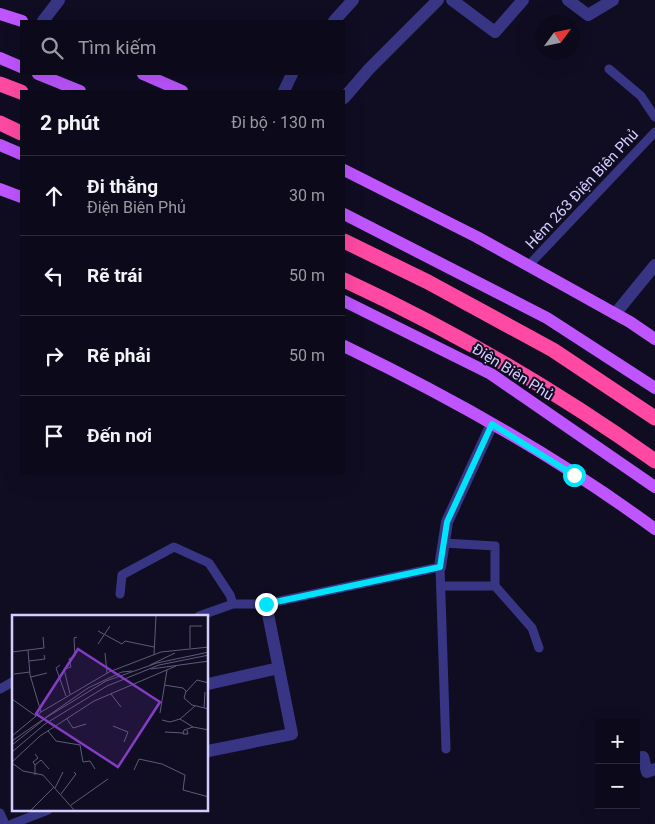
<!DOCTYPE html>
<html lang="vi">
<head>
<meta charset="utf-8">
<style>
  body { margin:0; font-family:Roboto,sans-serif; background:#151323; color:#f1f3f6 }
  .controls { position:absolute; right:15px; bottom:15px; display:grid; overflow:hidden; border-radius:0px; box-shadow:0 5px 20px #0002 }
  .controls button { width:45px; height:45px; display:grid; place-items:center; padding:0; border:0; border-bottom:1px solid #2c2b39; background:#0c0a1a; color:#f1f3f6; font:25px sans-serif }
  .compass { position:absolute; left:535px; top:15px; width:45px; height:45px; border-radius:50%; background:#0c0a1a; box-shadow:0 5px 20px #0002; rotate:57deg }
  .stop { position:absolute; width:15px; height:15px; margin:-11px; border:4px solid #00e3f9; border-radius:50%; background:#fff }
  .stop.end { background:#00e3f9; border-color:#fff; box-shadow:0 1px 5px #0008 }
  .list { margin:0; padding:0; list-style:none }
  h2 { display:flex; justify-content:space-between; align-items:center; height:65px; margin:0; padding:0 20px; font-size:21px }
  h2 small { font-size:16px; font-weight:400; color:#9a9aa2 }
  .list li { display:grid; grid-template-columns:32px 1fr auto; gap:15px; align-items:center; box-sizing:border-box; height:80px; padding:0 20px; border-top:1px solid #2c2b39 }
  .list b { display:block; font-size:19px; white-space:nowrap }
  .list p { margin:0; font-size:16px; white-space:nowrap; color:#9a9aa2 }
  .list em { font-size:16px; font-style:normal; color:#9a9aa2 }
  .icon { flex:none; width:28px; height:28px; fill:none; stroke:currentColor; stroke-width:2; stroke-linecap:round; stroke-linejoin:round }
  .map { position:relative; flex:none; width:655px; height:824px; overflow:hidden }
  .search { position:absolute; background:#0c0a1a; box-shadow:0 5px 20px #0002; left:20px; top:20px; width:325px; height:55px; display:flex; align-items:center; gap:12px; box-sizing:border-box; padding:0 18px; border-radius:0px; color:#9a9aa2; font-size:19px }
  .panel { position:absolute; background:#0c0a1a; box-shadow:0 5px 20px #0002; left:20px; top:90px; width:325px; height:385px; border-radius:0px }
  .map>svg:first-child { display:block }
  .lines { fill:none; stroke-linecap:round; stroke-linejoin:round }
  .lane { stroke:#383684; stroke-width:9 }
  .street { stroke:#383684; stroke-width:12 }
  .primary { stroke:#be55ff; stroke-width:12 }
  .highway { stroke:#ff49a2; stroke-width:15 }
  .route { stroke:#00e3f9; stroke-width:6 }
  .labels { text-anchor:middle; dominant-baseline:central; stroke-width:4; stroke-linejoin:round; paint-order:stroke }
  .street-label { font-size:15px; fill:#d4ceff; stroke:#100d23 }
  .inset-road { fill:none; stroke:#5e5a7b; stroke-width:1 }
  .view { fill:#843cc5; fill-opacity:0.15; stroke:#843cc5; stroke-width:2.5 }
  .inset-edge { fill:none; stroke:#d4ceff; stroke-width:2.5 }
</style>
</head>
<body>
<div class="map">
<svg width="655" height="824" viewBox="0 0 655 824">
  <rect width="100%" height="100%" fill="#100d23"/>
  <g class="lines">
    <path class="lane" d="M 609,69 L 641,96 L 655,117
      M 528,266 L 655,132
      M 444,543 L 495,546 L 495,586
      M 441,586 L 495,586 L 532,628 L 539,648
      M 120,594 L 122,575 L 174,547 L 209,563 L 230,595 L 233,604
      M 199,616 L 233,604 L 266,604 L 440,567 L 446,749
      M 0,689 L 14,681
      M 0,813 L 5,824
      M 12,824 L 48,810"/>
    <path class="street" d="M 452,0 L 495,32 L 523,0
      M 568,0 L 588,15 L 613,0
      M 43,21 L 59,0
      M 334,21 L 353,0
      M 284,91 L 292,74
      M 344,98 L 369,69 L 438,0
      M 615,314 L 655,265
      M 440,567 L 447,522 L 492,424
      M 208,684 L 279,668
      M 208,751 L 292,734 L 266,604
      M 636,758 L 643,757 L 647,772 L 655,769"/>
    <path class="primary" d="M 0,14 L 22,21
      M 0,58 L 21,67
      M 38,74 L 80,91
      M 143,74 L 182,91
      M 0,145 L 21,154
      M 344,170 L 477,237 L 630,322 L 655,339
      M 0,189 L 21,197
      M 344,214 L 547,318 L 655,388
      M 344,301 L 491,374 L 655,487
      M 344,346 C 452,398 559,458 655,529"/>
    <path class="highway" d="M 0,84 L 21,92
      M 0,123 L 21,133
      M 344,241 L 428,282 L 553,350 L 655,418
      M 344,280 C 454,331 557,391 655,461"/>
  </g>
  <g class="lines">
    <path class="route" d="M 266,604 L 440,567 L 447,522 L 492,424 L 574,475"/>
  </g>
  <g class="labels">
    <g class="street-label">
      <text transform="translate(582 189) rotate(-47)">Hẻm 263 Điện Biên Phủ</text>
      <text transform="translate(513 372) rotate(32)">Điện Biên Phủ</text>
    </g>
  </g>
  <g transform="translate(12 615)">
    <rect width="196" height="196" fill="#100d23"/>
    <path class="inset-road" d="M 86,16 L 110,29 L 113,26 L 142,32M 86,29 L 98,11M 178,33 L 178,11 L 190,11M 0,37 L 16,35M 93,38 L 95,58M 142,40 L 144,1M 17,46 L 33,44 L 32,40M 48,50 L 44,53 L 54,81M 138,50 L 163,38M 139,54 L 197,46M 2,59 L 18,57M 19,62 L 35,58M 152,70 L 171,73 L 174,76 L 172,83 L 180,90 L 197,94M 174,77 L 185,65 L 197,68M 58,79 L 52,54 L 59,52 L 57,44 L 63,41 L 62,23 L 65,22M 99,79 L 109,92M 0,84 L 24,101M 192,93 L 193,77M 29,97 L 18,60 L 16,35 L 32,33 L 31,22M 148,98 L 155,55M 55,104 L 61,113 L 74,109M 168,104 L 181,112M 150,105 L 158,107 L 168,104 L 183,91M 101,111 L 116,117 L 112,127M 175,115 L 176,119 L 171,119 L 172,115 L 181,112 L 197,115M 36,116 L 44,126 L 68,130 L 71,147 L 78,146 L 83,154M 153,117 L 171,118M 0,121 L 29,97 L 97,57 L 149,37 L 197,32M 0,126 L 76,73 L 110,57 L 120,56M 0,130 L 35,102 L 94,66 L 145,48 L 197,37M 0,137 L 33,109 L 95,71 L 147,50 L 197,40M 0,147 L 28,121 L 82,86 L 164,51M 0,148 L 11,156 L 31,160M 23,150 L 21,147 L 26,143 L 23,139M 122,155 L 127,144 L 150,149 L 173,160 L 171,175 L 197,182M 23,160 L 23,150 L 29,145 L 37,154M 31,160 L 63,196M 43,173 L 51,157M 49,179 L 64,159 L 62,157M 59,190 L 96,164M 18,196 L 42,172"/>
    <path class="view" d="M 66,34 L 148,87 L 106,152 L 24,99 Z"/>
    <rect width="196" height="196" class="inset-edge"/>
  </g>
</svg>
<div class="controls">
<button>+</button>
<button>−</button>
</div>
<svg class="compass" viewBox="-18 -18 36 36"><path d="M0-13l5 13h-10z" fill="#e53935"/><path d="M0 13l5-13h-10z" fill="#9a9aa2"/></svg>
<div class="stop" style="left:574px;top:475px"></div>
<div class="stop end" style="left:266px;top:604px"></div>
<div class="search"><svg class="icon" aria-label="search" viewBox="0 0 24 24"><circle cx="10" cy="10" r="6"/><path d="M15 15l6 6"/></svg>Tìm kiếm</div>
<section class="panel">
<h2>2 phút<small>Đi bộ · 130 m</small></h2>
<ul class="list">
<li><svg class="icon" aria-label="ahead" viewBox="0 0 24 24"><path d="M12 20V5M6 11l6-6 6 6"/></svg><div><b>Đi thẳng</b><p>Điện Biên Phủ</p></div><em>30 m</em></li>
<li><svg class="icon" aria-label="left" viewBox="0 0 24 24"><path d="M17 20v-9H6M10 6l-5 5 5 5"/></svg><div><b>Rẽ trái</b></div><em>50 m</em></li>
<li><svg class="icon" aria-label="right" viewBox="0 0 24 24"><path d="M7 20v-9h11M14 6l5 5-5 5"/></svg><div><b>Rẽ phải</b></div><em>50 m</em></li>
<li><svg class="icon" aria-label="arrive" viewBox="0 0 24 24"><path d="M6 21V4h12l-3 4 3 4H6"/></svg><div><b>Đến nơi</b></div></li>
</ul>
</section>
</div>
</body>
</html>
